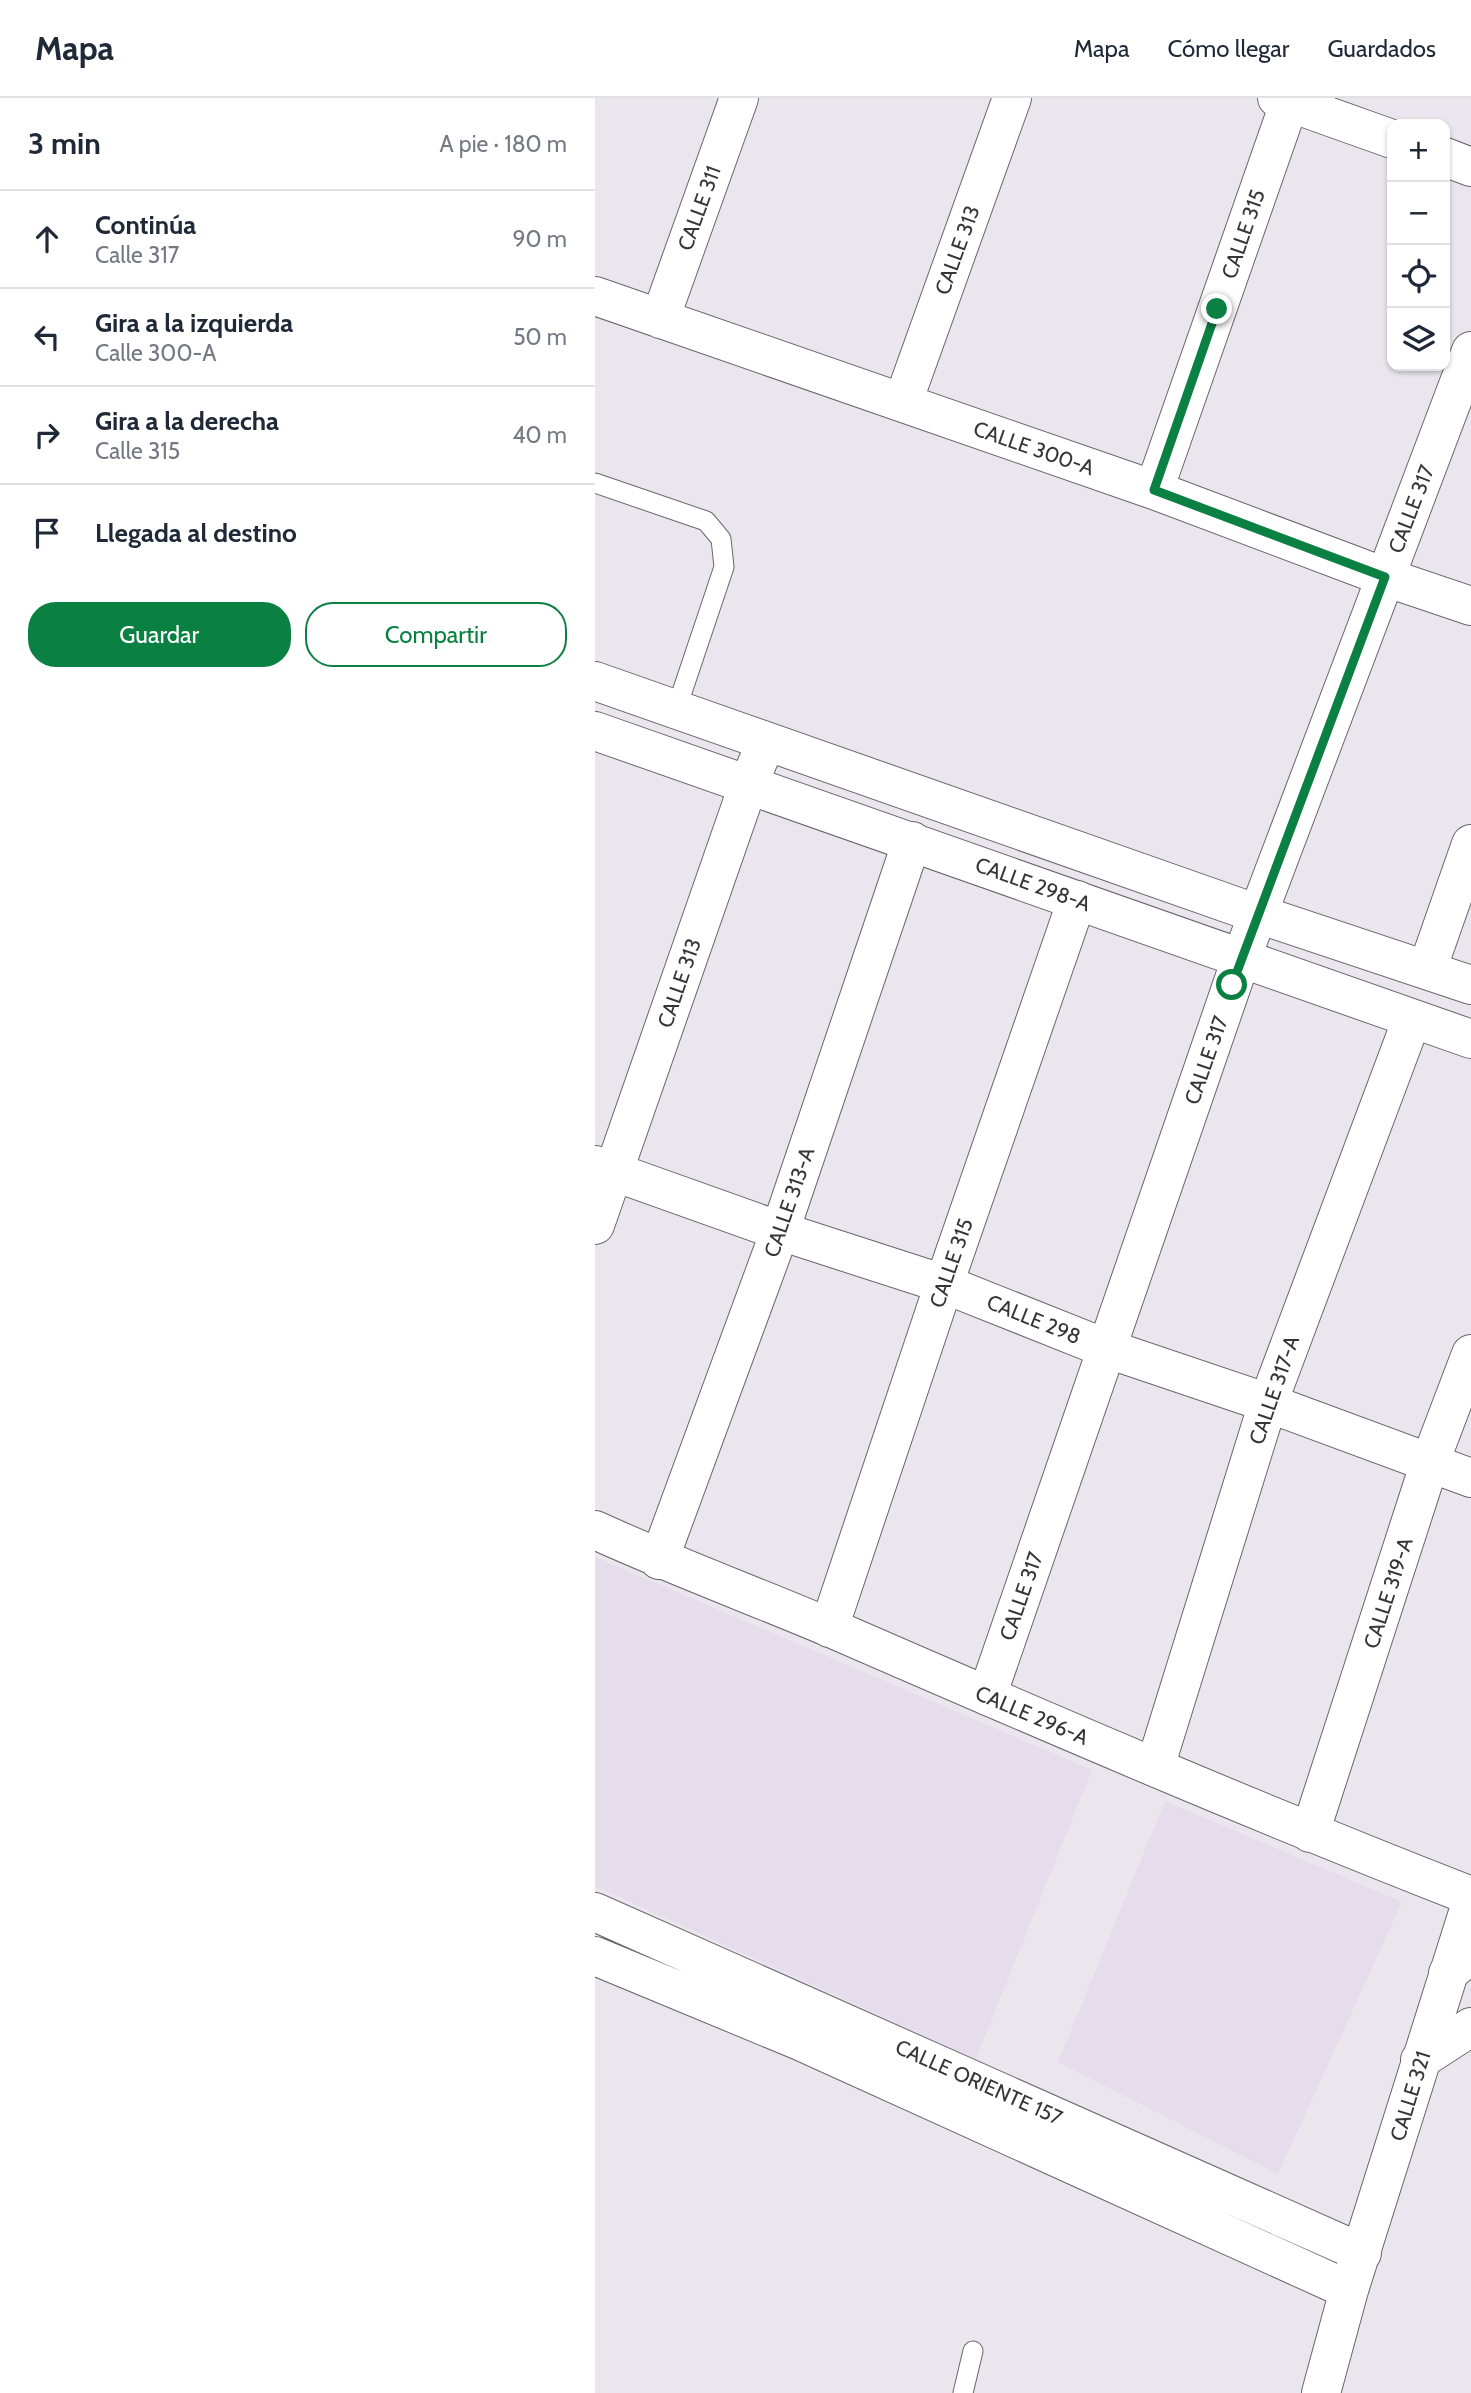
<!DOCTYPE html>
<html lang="es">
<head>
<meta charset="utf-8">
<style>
  body { margin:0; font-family:Cabin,sans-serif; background:#f2f2f3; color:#1f2937 }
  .controls { position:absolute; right:21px; top:21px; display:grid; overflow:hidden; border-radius:14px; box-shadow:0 2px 5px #0004 }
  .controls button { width:63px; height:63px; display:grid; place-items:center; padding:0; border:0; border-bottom:2px solid #e0e1e3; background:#fff; color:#1f2937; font:35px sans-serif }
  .stop { position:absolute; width:21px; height:21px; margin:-16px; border:5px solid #0b8043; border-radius:50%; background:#fff }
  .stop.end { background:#0b8043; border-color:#fff; box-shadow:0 2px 7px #0008 }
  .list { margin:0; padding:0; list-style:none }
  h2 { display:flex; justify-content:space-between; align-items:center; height:91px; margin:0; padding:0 28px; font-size:30px }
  h2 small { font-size:23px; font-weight:400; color:#747a83 }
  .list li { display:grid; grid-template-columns:46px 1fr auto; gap:21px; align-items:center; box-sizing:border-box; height:98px; padding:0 28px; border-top:2px solid #e0e1e3 }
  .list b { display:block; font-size:26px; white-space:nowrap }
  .list p { margin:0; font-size:23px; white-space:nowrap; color:#747a83 }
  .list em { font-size:23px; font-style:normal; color:#747a83 }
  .actions { display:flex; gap:14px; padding:21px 28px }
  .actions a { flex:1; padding:16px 0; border:2px solid #0b8043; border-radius:28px; text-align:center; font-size:24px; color:#0b8043 }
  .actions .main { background:#0b8043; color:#fff }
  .icon { flex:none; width:38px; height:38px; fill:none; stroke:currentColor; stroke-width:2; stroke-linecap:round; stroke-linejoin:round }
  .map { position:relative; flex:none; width:876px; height:2295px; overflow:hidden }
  header { display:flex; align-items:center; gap:42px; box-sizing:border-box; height:98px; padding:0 35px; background:#fff; border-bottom:2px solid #e0e1e3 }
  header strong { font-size:33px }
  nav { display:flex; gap:38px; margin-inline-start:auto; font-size:24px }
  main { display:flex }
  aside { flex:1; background:#fff }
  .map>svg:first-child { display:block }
  .built { fill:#e5dcec }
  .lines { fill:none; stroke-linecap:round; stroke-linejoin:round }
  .service-casing { stroke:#6a656d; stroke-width:21 }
  .minor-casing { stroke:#6a656d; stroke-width:40 }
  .tertiary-casing { stroke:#6a656d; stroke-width:40 }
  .primary-casing { stroke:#6a656d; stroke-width:40 }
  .service { stroke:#fff; stroke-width:19 }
  .minor { stroke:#fff; stroke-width:38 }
  .tertiary { stroke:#fff; stroke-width:38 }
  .primary { stroke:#fff; stroke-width:38 }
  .route { stroke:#0b8043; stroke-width:9 }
  .labels { text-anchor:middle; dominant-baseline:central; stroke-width:5; stroke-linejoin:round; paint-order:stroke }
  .street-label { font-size:21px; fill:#373538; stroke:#fff }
</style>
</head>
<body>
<header>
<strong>Mapa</strong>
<nav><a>Mapa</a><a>Cómo llegar</a><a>Guardados</a></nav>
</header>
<main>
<aside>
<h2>3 min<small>A pie · 180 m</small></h2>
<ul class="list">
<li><svg class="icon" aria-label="ahead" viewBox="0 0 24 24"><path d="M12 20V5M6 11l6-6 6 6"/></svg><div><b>Continúa</b><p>Calle 317</p></div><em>90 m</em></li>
<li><svg class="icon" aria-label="left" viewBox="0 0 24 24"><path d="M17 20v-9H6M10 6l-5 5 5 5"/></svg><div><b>Gira a la izquierda</b><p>Calle 300-A</p></div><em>50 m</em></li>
<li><svg class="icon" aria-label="right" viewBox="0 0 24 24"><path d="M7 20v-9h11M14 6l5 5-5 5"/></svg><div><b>Gira a la derecha</b><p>Calle 315</p></div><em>40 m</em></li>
<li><svg class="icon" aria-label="arrive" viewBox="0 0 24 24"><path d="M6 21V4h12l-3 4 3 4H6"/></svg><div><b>Llegada al destino</b></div></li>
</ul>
<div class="actions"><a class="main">Guardar</a><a>Compartir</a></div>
</aside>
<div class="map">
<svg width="876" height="2295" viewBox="0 0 876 2295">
  <rect width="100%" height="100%" fill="#ebe6ee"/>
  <path class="built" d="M 0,1459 L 497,1672 L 381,1961 L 0,1788 Z
    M 570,1703 L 807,1804 L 683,2076 L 463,1964 Z"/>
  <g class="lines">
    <defs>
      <path id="service" d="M 0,385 L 111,423 L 126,441 L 129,469 L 81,612
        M 368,2295 L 378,2253"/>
      <path id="minor" d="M 682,0 L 797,41
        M 850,59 L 876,69
        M 0,198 L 559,392 L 790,479 L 876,508
        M 65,221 L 144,0
        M 308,304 L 417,0
        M 559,392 L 696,0
        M 832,872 L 876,746
        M 0,1067 L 185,1133 L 349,1186 L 510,1250 L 673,1305 L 876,1380
        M 0,1127 L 154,685 L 171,644
        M 0,1432 C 81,1469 163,1499 245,1534 C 454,1625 663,1715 876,1798
        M 64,1462 L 185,1133 L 317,743
        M 234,1530 L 349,1186 L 482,802
        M 392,1598 L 646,861 L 876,253
        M 560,1669 L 673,1305 L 817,921
        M 715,1735 L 835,1364 L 876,1256"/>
      <path id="tertiary" d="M 0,583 L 663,816 L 876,887
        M 0,633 L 876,941
        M 0,1814 L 767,2155
        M 0,1858 L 205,1943 L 754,2192
        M 726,2295 L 754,2192 L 876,1805"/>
      <path id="primary" d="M 853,1875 L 876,1856
        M 825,1962 L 876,1929"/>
    </defs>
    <use href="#service" class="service-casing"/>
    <use href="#minor" class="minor-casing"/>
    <use href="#tertiary" class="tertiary-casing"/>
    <use href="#primary" class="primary-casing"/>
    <use href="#service" class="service"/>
    <use href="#minor" class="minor"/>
    <use href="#tertiary" class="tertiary"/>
    <use href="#primary" class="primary"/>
  </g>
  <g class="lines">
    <path class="route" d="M 622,211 L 559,392 L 790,479 L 637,887"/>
  </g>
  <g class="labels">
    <g class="street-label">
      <text transform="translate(104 110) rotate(-70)">CALLE 311</text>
      <text transform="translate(648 136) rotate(-71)">CALLE 315</text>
      <text transform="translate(362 152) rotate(-70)">CALLE 313</text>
      <text transform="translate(439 350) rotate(19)">CALLE 300-A</text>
      <text transform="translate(816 411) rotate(-69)">CALLE 317</text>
      <text transform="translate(438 786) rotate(20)">CALLE 298-A</text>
      <text transform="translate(84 885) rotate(-71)">CALLE 313</text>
      <text transform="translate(611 962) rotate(-71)">CALLE 317</text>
      <text transform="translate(194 1104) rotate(-71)">CALLE 313-A</text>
      <text transform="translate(356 1165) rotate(-71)">CALLE 315</text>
      <text transform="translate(439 1221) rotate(22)">CALLE 298</text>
      <text transform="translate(679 1292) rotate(-71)">CALLE 317-A</text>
      <text transform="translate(793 1495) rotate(-72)">CALLE 319-A</text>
      <text transform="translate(426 1498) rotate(-71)">CALLE 317</text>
      <text transform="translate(437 1617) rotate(23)">CALLE 296-A</text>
      <text transform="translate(384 1984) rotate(24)">CALLE ORIENTE 157</text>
      <text transform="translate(815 1998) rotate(-73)">CALLE 321</text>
    </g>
  </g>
</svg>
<div class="controls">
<button>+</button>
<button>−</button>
<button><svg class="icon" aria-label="locate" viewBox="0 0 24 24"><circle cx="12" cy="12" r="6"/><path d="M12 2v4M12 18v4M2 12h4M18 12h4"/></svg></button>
<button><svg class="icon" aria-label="layers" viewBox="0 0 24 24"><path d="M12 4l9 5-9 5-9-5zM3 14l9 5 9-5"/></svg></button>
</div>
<div class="stop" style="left:637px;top:887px"></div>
<div class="stop end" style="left:622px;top:211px"></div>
</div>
</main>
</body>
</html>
